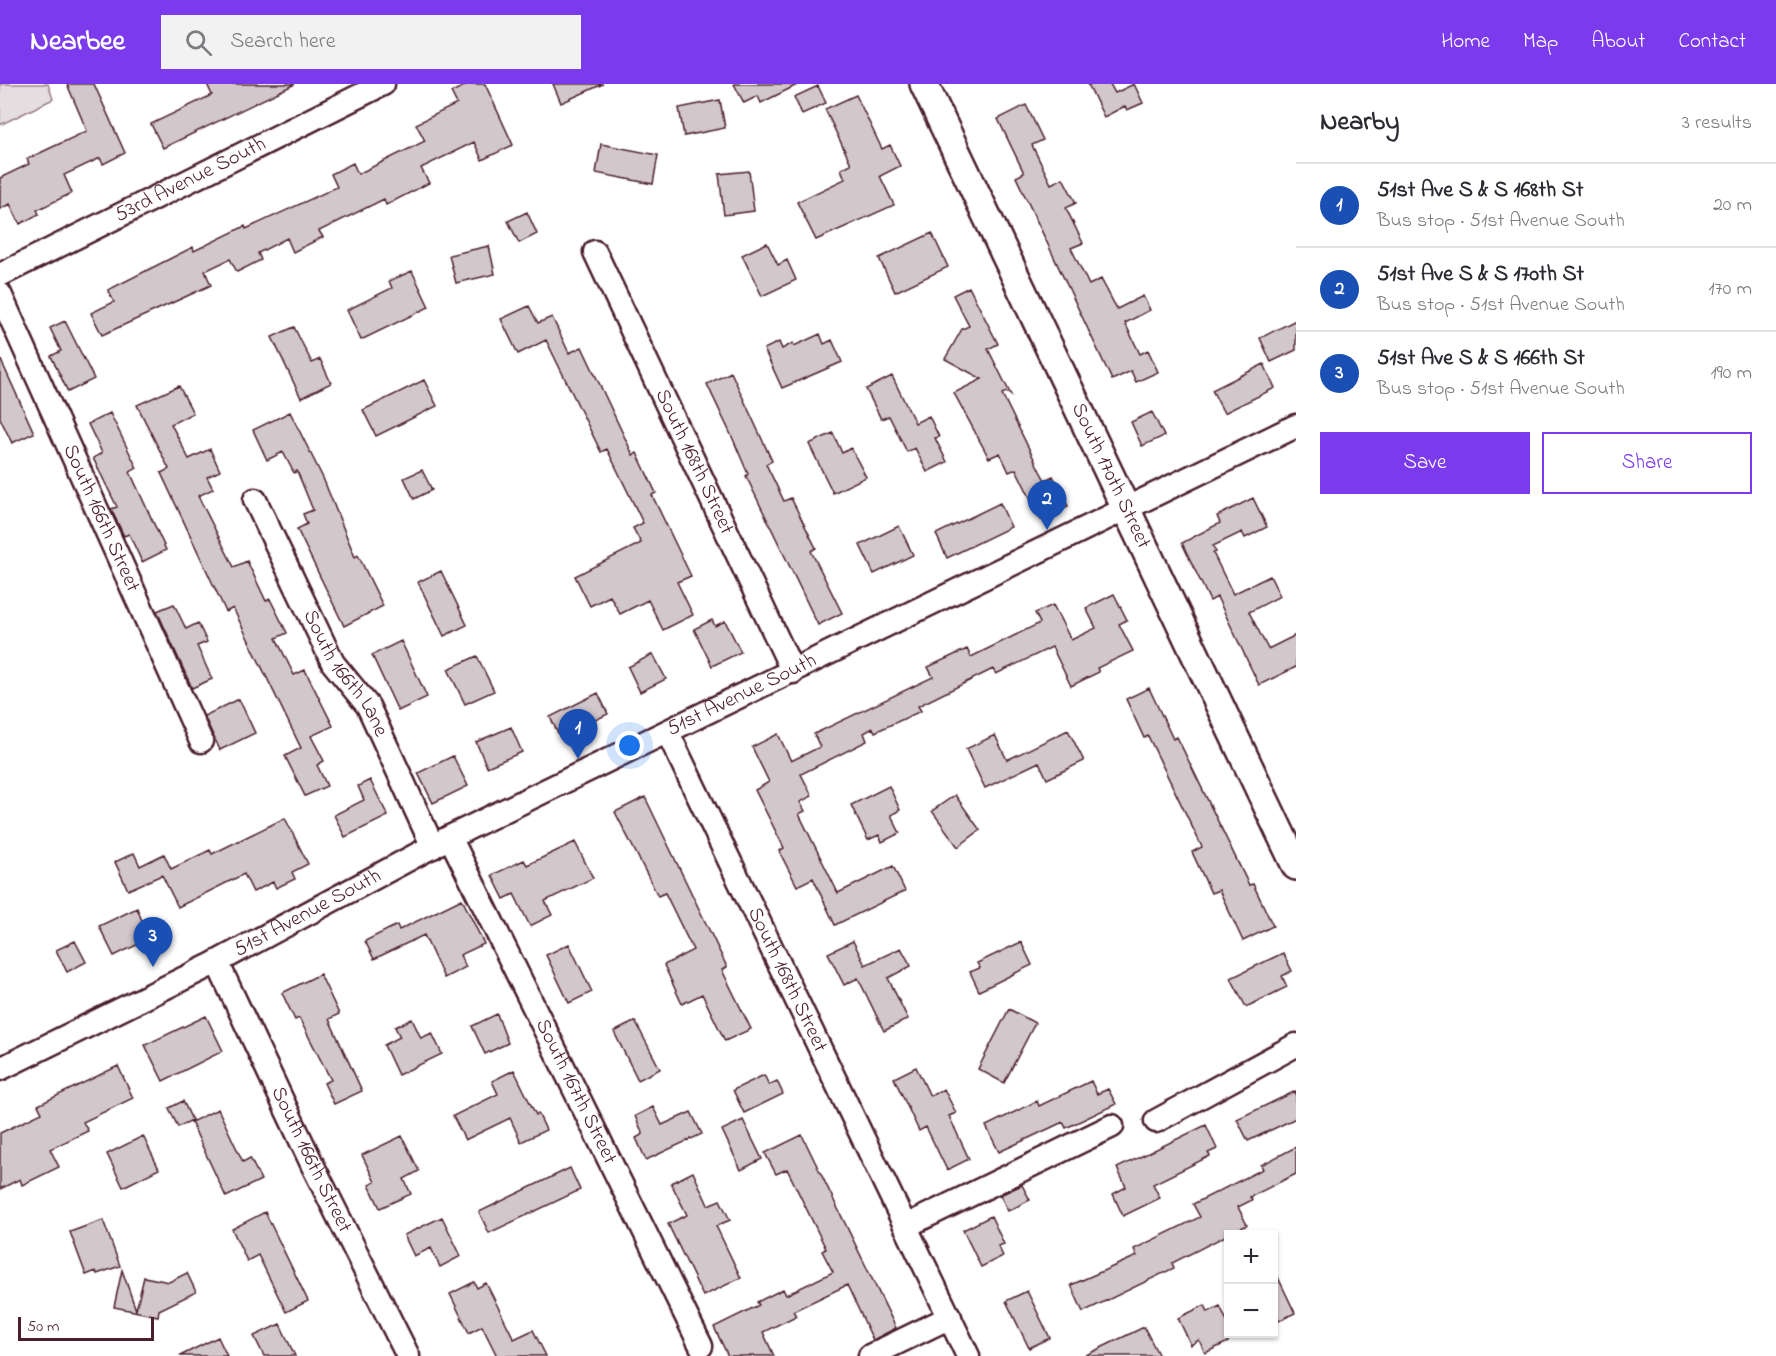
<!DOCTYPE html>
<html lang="en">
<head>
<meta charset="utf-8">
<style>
  body { margin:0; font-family:"Indie Flower",sans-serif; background:#f2f2f3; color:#2b2b33 }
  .controls { position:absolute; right:18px; bottom:18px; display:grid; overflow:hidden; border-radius:0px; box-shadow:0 2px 4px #0004 }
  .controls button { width:54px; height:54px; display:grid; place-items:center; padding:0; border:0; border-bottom:2px solid #e1e1e2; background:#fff; color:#2b2b33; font:30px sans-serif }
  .scale { position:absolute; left:18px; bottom:15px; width:136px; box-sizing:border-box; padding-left:6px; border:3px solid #4a1f2b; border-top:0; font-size:16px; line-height:21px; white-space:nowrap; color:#4a1f2b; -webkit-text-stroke:4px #fff; paint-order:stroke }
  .you { position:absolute; left:630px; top:662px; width:21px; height:21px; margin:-15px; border:4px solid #fff; border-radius:50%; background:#1a73e8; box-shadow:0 0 0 9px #1a73e833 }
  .badge { display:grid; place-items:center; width:39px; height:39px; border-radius:50%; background:#7c3aed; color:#fff; font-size:20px; font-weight:700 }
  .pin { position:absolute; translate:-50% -50px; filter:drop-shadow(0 2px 3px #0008) }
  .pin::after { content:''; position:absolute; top:32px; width:21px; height:18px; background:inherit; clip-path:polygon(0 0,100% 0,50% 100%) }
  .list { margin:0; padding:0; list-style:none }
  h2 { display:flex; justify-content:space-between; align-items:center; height:78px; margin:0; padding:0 24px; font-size:26px }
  h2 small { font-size:20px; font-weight:400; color:#7c7c81 }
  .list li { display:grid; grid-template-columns:39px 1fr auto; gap:18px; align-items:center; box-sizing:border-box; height:84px; padding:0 24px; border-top:2px solid #e1e1e2 }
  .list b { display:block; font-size:22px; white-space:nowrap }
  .list p { margin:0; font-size:20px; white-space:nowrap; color:#7c7c81 }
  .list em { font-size:20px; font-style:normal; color:#7c7c81 }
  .actions { display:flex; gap:12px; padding:18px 24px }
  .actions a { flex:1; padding:14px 0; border:2px solid #7c3aed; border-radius:0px; text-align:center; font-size:21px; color:#7c3aed }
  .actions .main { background:#7c3aed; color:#fff }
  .icon { flex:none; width:33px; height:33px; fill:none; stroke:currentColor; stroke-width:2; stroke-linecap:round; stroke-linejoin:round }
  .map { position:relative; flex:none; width:1296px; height:1272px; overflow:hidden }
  header { display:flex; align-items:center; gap:36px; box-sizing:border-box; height:84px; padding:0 30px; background:#7c3aed; color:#fff }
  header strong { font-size:28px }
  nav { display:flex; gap:33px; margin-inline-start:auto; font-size:21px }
  .search { width:420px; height:54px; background:#f2f2f3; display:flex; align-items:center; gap:15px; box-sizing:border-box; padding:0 21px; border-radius:0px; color:#7c7c81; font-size:22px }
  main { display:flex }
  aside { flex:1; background:#fff }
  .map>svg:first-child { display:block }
  .green { fill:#e5dee0; stroke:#987e86; stroke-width:1.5 }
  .building { fill:#d2c7cb; stroke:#4a1f2b; stroke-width:1.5 }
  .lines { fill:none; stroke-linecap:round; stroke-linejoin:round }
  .minor-casing { stroke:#4a1f2b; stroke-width:27 }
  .tertiary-casing { stroke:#4a1f2b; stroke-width:32 }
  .minor { stroke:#fff; stroke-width:22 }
  .tertiary { stroke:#fff; stroke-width:27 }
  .labels { text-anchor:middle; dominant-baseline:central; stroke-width:4.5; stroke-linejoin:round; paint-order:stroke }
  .street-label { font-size:21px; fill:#4a1f2b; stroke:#fff }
</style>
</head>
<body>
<header>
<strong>Nearbee</strong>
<div class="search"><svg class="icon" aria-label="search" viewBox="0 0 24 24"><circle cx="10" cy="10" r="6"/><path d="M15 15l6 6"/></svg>Search here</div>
<nav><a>Home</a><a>Map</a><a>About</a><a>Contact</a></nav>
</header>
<main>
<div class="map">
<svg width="1296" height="1272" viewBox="0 0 1296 1272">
  <rect width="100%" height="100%" fill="#fff"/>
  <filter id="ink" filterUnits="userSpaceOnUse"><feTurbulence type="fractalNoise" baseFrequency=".0167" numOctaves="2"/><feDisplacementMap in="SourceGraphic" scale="12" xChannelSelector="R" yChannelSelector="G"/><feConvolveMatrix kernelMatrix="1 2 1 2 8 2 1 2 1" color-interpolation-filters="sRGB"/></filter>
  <g filter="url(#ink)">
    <path class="green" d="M 0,0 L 48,0 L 53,15 L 0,41 Z"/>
    <path class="building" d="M 67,0 L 94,0 L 125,69 L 103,80 L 100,74 L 64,91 L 72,109 L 37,126 L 39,130 L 20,140 L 10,120 L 0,125 L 0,94 L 29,80 L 27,75 L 87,47 Z
      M 207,0 L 295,0 L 163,64 L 151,40 L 212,11 Z
      M 469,0 L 485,0 L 513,61 L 482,76 L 474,58 L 421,84 L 429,99 L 386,121 L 384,115 L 319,147 L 323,153 L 293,168 L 287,154 L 258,169 L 261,176 L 237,188 L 230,175 L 205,187 L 211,201 L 102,251 L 91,229 L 114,218 L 108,206 L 193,163 L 194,167 L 245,142 L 246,145 L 337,103 L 331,90 L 353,79 L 358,90 L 425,57 L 416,40 L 457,20 L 451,8 Z
      M 553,0 L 603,0 L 561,19 Z
      M 734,0 L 799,0 L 761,19 L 758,12 L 744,19 Z
      M 1088,0 L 1110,0 L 1115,9 L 1134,0 L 1143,19 L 1127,26 L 1125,22 L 1104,33 Z
      M 818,2 L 826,19 L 802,30 L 794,13 Z
      M 856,11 L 882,65 L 890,61 L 900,82 L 880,92 L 894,121 L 816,156 L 797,118 L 845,95 L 841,85 L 851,80 L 825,25 Z
      M 720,16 L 725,44 L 684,52 L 679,24 Z
      M 1026,21 L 1043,56 L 1032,61 L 1051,100 L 1063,94 L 1076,119 L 1066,124 L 1083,159 L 1071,164 L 1089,201 L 1101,195 L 1117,225 L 1143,212 L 1150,226 L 1125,239 L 1140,270 L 1148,266 L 1158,288 L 1136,298 L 1131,287 L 1112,296 L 1016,93 L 1024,89 L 998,35 Z
      M 601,60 L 658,71 L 653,100 L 596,89 Z
      M 749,87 L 754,127 L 724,131 L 719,90 Z
      M 527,128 L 537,150 L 519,159 L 508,137 Z
      M 932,149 L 948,183 L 895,208 L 879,174 Z
      M 767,159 L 778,181 L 787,176 L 796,196 L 762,212 L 742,171 Z
      M 489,162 L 495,190 L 456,199 L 449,171 Z
      M 412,187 L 429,223 L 361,256 L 347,226 L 392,204 L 389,197 Z
      M 969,203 L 998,260 L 988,265 L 1011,311 L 1006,308 L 1002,310 L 1040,387 L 1045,396 L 1053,392 L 1068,422 L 1041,436 L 1016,385 L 1009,388 L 1000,369 L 989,374 L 954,309 L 982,295 L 945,275 L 962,245 L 969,242 L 953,211 Z
      M 529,222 L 538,239 L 552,233 L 569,269 L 582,263 L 633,371 L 637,369 L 656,409 L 652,411 L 691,492 L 677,498 L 693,531 L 663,546 L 648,516 L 620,530 L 610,512 L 590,522 L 575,492 L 641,459 L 633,444 L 643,439 L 607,365 L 601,368 L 546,256 L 518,270 L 501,235 Z
      M 1296,236 L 1296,266 L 1271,278 L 1260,254 Z
      M 65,237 L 94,295 L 68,308 L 51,272 L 61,267 L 50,244 Z
      M 294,243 L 312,279 L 320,275 L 331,299 L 301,314 L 272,253 Z
      M 820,250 L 824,260 L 832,256 L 842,278 L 782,304 L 764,265 L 779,258 L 782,265 L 793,259 L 794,262 Z
      M 0,274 L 34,349 L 12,359 L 0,334 Z
      M 1264,280 L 1275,304 L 1224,329 L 1212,306 Z
      M 731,288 L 772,377 L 766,380 L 784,417 L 791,414 L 816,464 L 811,467 L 842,529 L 818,541 L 746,392 L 748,390 L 733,355 L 707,300 Z
      M 892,292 L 915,339 L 929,332 L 939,353 L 935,354 L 947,378 L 927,388 L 915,364 L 907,368 L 889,332 L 881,335 L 866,305 Z
      M 424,296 L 437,322 L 376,352 L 363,326 Z
      M 179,302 L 193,329 L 171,340 L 189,375 L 210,365 L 220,387 L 207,393 L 213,405 L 198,412 L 234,483 L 247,477 L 266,517 L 270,515 L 287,549 L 276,554 L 294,591 L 305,586 L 333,642 L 311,652 L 324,677 L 317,681 L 327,702 L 305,712 L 285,672 L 301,664 L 233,524 L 226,528 L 161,389 L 169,385 L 137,321 Z
      M 290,328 L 323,394 L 355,473 L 358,471 L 383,522 L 344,542 L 297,445 L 307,440 L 303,430 L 313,426 L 297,387 L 294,389 L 283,368 L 267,376 L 253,346 Z
      M 1152,328 L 1164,352 L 1142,362 L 1131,338 Z
      M 110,329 L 137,384 L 130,388 L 166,466 L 142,478 L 129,450 L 124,452 L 111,425 L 117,423 L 93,374 L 102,369 L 88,340 Z
      M 833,349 L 842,369 L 851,364 L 866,393 L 833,409 L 809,360 Z
      M 422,386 L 432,406 L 414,415 L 404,394 Z
      M 1253,414 L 1267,443 L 1245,454 L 1242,448 L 1213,462 L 1216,468 L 1213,469 L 1233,510 L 1270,492 L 1280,512 L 1249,528 L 1268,565 L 1296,551 L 1296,583 L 1259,601 L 1217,513 L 1210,517 L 1182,459 L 1220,439 L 1217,432 Z
      M 1000,419 L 1011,443 L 947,474 L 936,450 Z
      M 899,442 L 913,471 L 874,490 L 860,461 Z
      M 441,487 L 467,541 L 444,552 L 418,498 Z
      M 1114,510 L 1127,536 L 1119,540 L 1133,567 L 1097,584 L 1099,588 L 1071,602 L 1052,563 L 996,590 L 993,585 L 918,622 L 921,627 L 875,648 L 873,644 L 864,649 L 867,657 L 801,690 L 812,712 L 800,718 L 805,727 L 799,730 L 838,809 L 893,782 L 905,807 L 835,841 L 813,794 L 797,802 L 779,767 L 784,764 L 755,706 L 769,698 L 752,663 L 778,650 L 791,677 L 820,663 L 814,650 L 933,593 L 928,583 L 967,565 L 971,573 L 1040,539 L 1035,529 L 1053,521 L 1071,556 L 1096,544 L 1086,524 Z
      M 174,520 L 186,545 L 198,539 L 207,558 L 197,562 L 212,595 L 192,604 L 157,527 Z
      M 712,536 L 715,542 L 725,537 L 741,568 L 712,582 L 694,545 Z
      M 401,557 L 427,613 L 398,627 L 372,571 Z
      M 653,570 L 666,595 L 640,608 L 628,583 Z
      M 477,572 L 494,607 L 465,620 L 448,585 Z
      M 1149,604 L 1173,655 L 1177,653 L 1249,801 L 1253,800 L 1273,842 L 1243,857 L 1219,806 L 1211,809 L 1192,768 L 1202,763 L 1148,652 L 1144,654 L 1126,615 Z
      M 598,609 L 608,630 L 560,653 L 550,633 Z
      M 239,615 L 255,649 L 220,666 L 204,632 Z
      M 511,643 L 522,668 L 487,683 L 476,658 Z
      M 1068,646 L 1084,677 L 1047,695 L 1039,678 L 985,704 L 966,665 L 995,651 L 1007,676 Z
      M 453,672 L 468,702 L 433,719 L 418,689 Z
      M 370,696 L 388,732 L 345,753 L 334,731 L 364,716 L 358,702 Z
      M 889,702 L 900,726 L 891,731 L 900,749 L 882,758 L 879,751 L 868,756 L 851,721 Z
      M 955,711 L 980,746 L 958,763 L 932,727 Z
      M 645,713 L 727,883 L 722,886 L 751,945 L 725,957 L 702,910 L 682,920 L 664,881 L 693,866 L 665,809 L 658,812 L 615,728 Z
      M 285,734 L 308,780 L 292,788 L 295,795 L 276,804 L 273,798 L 253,808 L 244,790 L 178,823 L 162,791 L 128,806 L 115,778 L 134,769 L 140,782 L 164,770 L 171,785 L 210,766 L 212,770 Z
      M 575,758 L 593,794 L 545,817 L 552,831 L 530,842 L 514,810 L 504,815 L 492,791 L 524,776 L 527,781 Z
      M 462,815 L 484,860 L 460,871 L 466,883 L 444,894 L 424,851 L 374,875 L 365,857 L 397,841 L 399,846 Z
      M 137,824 L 149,855 L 114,872 L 99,842 Z
      M 75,857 L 86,878 L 67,888 L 56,866 Z
      M 853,857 L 865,881 L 901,864 L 911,882 L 888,894 L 908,935 L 884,947 L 858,894 L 844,901 L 828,869 Z
      M 1021,858 L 1032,881 L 979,907 L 970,888 L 980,884 L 977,879 Z
      M 569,860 L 592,908 L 569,919 L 546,871 Z
      M 1283,869 L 1292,887 L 1282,892 L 1287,903 L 1246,923 L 1231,894 Z
      M 320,890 L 339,930 L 329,935 L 362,1007 L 334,1020 L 324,999 L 331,996 L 299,934 L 295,936 L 282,909 Z
      M 1009,925 L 1035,939 L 1004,999 L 978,985 Z
      M 497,930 L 508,959 L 485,970 L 472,942 Z
      M 206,932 L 223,967 L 163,997 L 145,961 Z
      M 412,935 L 421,954 L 432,949 L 442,970 L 398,991 L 384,961 L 400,953 L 395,943 Z
      M 635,937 L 660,985 L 638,996 L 614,948 Z
      M 118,982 L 133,1014 L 83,1038 L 88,1047 L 50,1065 L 59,1083 L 22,1101 L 20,1095 L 0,1105 L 0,1049 L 42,1029 L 38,1021 Z
      M 916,983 L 930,1012 L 944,1005 L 956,1029 L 949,1032 L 969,1075 L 947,1086 L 926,1043 L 919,1047 L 894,994 Z
      M 514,986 L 536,1031 L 538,1029 L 546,1046 L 521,1058 L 510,1034 L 465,1056 L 453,1032 L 498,1010 L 492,997 Z
      M 764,991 L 769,1001 L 777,997 L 783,1010 L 744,1029 L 733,1006 Z
      M 1091,997 L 1097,1010 L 1108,1005 L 1116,1020 L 1066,1044 L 1063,1038 L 999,1068 L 986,1042 L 1037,1017 L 1039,1022 Z
      M 1296,1007 L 1296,1034 L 1248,1057 L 1237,1035 Z
      M 183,1017 L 192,1036 L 178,1043 L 169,1024 Z
      M 653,1023 L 662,1041 L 691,1028 L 702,1050 L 646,1076 L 636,1054 L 643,1050 L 635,1032 Z
      M 218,1025 L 243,1078 L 250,1074 L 261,1096 L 226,1113 L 191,1038 Z
      M 743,1036 L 762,1075 L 741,1086 L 722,1046 Z
      M 1206,1041 L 1217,1065 L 1208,1069 L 1210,1072 L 1153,1100 L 1160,1114 L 1123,1132 L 1113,1110 L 1126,1103 L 1117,1084 Z
      M 802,1051 L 896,1244 L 873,1256 L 847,1201 L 793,1227 L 796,1232 L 763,1248 L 774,1272 L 728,1272 L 714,1243 L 759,1221 L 757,1218 L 783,1205 L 786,1211 L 833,1188 L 822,1167 L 826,1165 L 787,1085 L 776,1090 L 765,1069 Z
      M 143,1052 L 159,1085 L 123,1103 L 107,1070 Z
      M 402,1052 L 419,1087 L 404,1095 L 411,1110 L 380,1124 L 369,1101 L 375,1098 L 362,1071 Z
      M 1296,1063 L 1296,1090 L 1250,1113 L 1252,1116 L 1238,1123 L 1247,1141 L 1172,1179 L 1174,1184 L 1083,1228 L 1071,1201 L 1137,1172 L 1134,1165 L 1200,1133 L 1193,1120 L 1263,1085 L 1261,1081 Z
      M 570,1084 L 580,1106 L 489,1149 L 479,1128 Z
      M 693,1088 L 708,1121 L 720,1116 L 730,1136 L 716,1142 L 741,1194 L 703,1212 L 668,1140 L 687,1131 L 671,1099 Z
      M 1022,1101 L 1030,1116 L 1008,1127 L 1000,1111 Z
      M 265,1128 L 308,1217 L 286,1228 L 258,1171 L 247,1177 L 232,1145 Z
      M 991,1132 L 1004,1160 L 998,1162 L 1003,1172 L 981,1183 L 963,1146 Z
      M 442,1133 L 461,1172 L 440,1183 L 431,1164 L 414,1172 L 404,1151 Z
      M 103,1136 L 120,1182 L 97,1190 L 96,1187 L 86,1191 L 70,1148 Z
      M 1274,1185 L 1295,1229 L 1279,1237 L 1274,1225 Z
      M 122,1186 L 136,1226 L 144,1193 L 169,1198 L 187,1189 L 196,1208 L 159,1226 L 158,1232 L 114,1223 Z
      M 474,1198 L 477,1204 L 486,1199 L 514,1255 L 533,1246 L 546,1272 L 497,1272 L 482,1242 L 469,1249 L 450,1210 Z
      M 1027,1207 L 1050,1254 L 1029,1264 L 1006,1217 Z
      M 1205,1221 L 1208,1228 L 1220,1222 L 1228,1239 L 1228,1258 L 1205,1269 L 1199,1256 L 1191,1261 L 1178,1234 Z
      M 280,1240 L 295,1272 L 264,1272 L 254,1252 Z
      M 1144,1243 L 1159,1272 L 1084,1272 Z
      M 218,1253 L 227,1272 L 180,1272 Z"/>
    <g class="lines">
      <defs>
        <g id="minor">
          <path id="s1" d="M 595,168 L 793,588"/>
          <path id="s2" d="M 0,191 L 383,0"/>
          <path id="s3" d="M 0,210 L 201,657"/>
          <path id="s4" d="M 255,416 L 333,579 L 368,622 L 433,763"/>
          <path id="s5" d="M 668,649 L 968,1272"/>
          <path id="s6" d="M 450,753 L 701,1262"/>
          <path id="s7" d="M 217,878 L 313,1082 L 408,1272"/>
          <path id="s8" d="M 0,985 L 217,878 L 450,753 L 1296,342"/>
          <path d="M 1156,1037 L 1296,961"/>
          <path d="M 906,1142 L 1112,1042"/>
          <path d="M 870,1272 L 950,1233"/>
        </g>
        <g id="tertiary">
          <path id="s9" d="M 924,0 L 1296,782"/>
        </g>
      </defs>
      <use href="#minor" class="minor-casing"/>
      <use href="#tertiary" class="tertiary-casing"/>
      <use href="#minor" class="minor"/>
      <use href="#tertiary" class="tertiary"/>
    </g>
  </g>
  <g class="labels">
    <g class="street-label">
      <text stroke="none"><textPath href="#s2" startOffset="213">53rd Avenue South</textPath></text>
      <text stroke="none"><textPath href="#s1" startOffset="232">South 168th Street</textPath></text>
      <text stroke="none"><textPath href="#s9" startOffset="434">South 170th Street</textPath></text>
      <text stroke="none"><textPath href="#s3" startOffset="246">South 166th Street</textPath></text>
      <text stroke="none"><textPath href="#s4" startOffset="196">South 166th Lane</textPath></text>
      <text stroke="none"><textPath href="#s8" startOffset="831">51st Avenue South</textPath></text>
      <text stroke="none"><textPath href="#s8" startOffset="345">51st Avenue South</textPath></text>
      <text stroke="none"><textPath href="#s5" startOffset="274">South 168th Street</textPath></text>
      <text stroke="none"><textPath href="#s6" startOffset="284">South 167th Street</textPath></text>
      <text stroke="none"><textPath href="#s7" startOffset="219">South 166th Street</textPath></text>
    </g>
  </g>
</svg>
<div class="controls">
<button>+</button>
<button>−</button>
</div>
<div class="scale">50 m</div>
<div class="you"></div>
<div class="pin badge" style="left:578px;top:675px;background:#1a4fb4">1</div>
<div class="pin badge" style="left:1047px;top:446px;background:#1a4fb4">2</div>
<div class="pin badge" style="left:153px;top:883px;background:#1a4fb4">3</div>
</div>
<aside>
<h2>Nearby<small>3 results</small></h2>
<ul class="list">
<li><span class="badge" style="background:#1a4fb4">1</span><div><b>51st Ave S &amp; S 168th St</b><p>Bus stop · 51st Avenue South</p></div><em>20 m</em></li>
<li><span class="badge" style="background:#1a4fb4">2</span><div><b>51st Ave S &amp; S 170th St</b><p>Bus stop · 51st Avenue South</p></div><em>170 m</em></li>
<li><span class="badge" style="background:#1a4fb4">3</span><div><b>51st Ave S &amp; S 166th St</b><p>Bus stop · 51st Avenue South</p></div><em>190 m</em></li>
</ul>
<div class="actions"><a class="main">Save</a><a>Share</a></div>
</aside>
</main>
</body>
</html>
